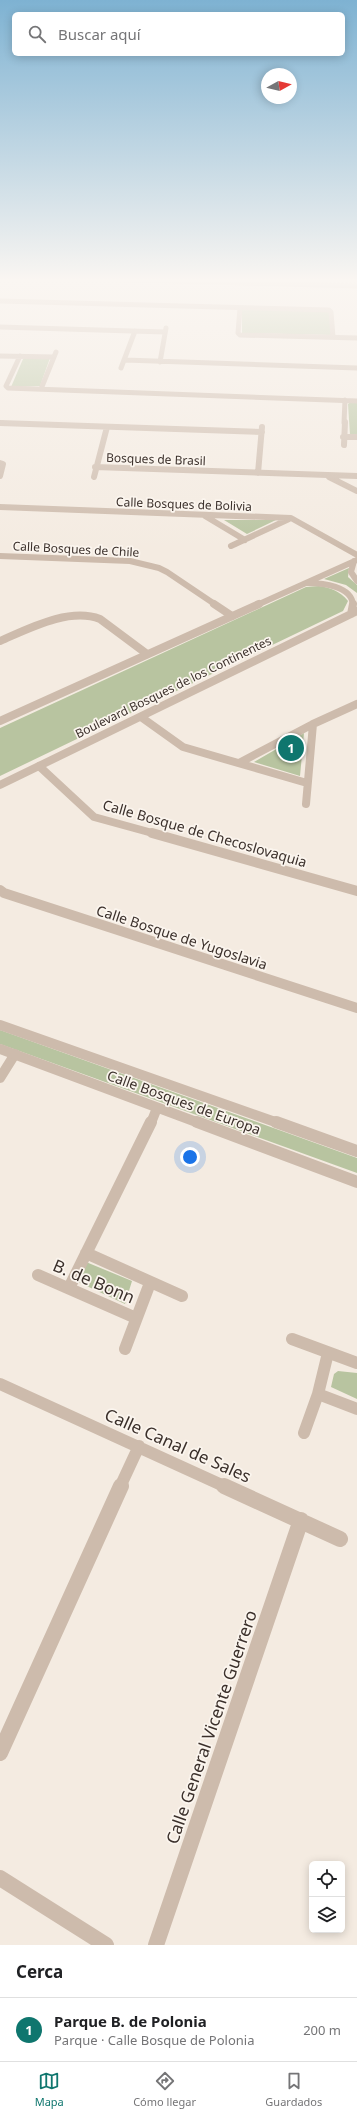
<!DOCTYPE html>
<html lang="es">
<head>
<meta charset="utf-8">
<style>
  body { margin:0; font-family:"Noto Sans",sans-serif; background:#f6f6f6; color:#202124 }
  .controls { position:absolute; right:12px; bottom:12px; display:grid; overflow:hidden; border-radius:6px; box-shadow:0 2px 10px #0003 }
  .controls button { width:36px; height:36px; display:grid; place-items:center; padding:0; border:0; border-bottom:1px solid #e0e0e0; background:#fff; color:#202124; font:20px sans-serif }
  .compass { position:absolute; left:261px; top:68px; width:36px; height:36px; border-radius:50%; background:#fff; box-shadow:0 2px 10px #0003; rotate:82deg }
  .you { position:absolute; left:190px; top:1157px; width:14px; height:14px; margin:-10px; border:3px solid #fff; border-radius:50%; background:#1a73e8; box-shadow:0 0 0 6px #1a73e833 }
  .badge { display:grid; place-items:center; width:26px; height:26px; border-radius:50%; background:#0f766e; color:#fff; font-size:13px; font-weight:700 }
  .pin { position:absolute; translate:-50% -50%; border:2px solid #fff; box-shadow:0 1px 4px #0006 }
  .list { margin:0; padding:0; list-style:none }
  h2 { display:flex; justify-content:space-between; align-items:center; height:52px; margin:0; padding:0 16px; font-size:17px }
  h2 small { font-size:13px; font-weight:400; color:#757577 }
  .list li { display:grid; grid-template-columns:26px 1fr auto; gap:12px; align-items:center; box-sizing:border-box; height:64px; padding:0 16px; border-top:1px solid #e0e0e0 }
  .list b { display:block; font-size:15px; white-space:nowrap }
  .list p { margin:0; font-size:13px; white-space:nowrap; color:#757577 }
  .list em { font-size:13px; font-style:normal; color:#757577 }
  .icon { flex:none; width:22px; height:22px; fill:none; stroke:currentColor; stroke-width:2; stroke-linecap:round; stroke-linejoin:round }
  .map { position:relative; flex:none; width:357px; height:1945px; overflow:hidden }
  .search { position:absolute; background:#fff; box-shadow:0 2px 10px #0003; left:12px; right:12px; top:12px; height:44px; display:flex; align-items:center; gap:10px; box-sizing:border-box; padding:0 14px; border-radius:6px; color:#757577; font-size:15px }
  .sheet { height:116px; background:#fff }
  nav { display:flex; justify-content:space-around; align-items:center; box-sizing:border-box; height:56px; border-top:1px solid #e0e0e0; background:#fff; font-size:11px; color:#757577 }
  nav a { display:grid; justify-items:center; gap:2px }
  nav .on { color:#0f766e }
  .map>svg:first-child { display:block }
  .green { fill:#b8c4a0 }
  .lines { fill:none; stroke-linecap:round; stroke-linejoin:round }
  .minor-far5 { stroke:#cdbbac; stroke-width:5 }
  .minor-far4 { stroke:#cdbbac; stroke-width:6 }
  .minor-far3 { stroke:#cdbbac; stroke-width:8 }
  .minor-far2 { stroke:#cdbbac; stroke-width:10 }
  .minor-far1 { stroke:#cdbbac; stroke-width:12 }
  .minor { stroke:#cdbbac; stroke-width:16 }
  .tertiary-far4 { stroke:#cdbbac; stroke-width:6 }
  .tertiary-far3 { stroke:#cdbbac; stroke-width:8 }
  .tertiary-far2 { stroke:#cdbbac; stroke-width:10 }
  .tertiary-far1 { stroke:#cdbbac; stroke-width:12 }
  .tertiary { stroke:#cdbbac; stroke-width:16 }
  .secondary { stroke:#a18a7d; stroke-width:5 }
  .labels { text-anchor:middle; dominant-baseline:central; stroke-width:3.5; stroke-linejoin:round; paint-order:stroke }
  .far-street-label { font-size:12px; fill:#3b302b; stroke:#fbf5ee }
  .street-label { font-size:14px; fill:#3b302b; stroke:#fbf5ee }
  .near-street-label { font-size:17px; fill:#3b302b; stroke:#fbf5ee }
</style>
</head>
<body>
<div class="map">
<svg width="357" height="1945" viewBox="0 0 357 1945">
  <rect width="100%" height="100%" fill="#f4ebe1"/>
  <path class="green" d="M 242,309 L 330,311 L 332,335 L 242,333 Z
    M 28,357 L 50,358 L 40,386 L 11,387 L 23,359 Z
    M 352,401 L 357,402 L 357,436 L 350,435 L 348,404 Z
    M 224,520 L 276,520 L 247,534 Z
    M 349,568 L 348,577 L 357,585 L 357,593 L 346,585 L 324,579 Z
    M 319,586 C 331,588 340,591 348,601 L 343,611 L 0,776 L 0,728 L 306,587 Z
    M 304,733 L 300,776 L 254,762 Z
    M 0,1030 L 357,1158 L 357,1173 L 0,1044 Z
    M 86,1262 L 132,1281 L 125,1304 L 76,1281 Z
    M 338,1371 L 357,1373 L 357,1399 L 331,1387 L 334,1374 Z"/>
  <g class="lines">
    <path class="minor-far5" d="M 129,278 L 132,280 L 357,286
      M 69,279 L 132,280
      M 0,301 L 329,310 L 331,312 L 333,337
      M 240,308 L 238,333 L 240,335 L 357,338
      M 0,327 L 165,332
      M 0,356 L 54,357
      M 20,356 L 6,386 L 8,388 L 357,401
      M 125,360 L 357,368
      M 160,362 L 166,328
      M 121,368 L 135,331
      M 41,389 L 56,352
      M 0,423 L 3,423
      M 344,423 L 345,400"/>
    <path class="minor-far4" d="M 0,423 L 262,432
      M 343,437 L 357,437
      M 344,445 L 345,422
      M 0,463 L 3,464 L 0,476
      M 95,467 L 357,476
      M 258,473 L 262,427
      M 94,477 L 107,427
      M 329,477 L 357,491
      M 0,507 L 291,518 L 357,555
      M 205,516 L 245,540
      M 231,546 L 289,519
      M 0,556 L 130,561 L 159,568 L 167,572 L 216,605"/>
    <path class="minor-far3" d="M 214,604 L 232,616
      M 0,641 C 28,629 69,607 100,619 L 147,654
      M 141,717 L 183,747 L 307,783
      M 239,763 L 313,724 L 357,704
      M 39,766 L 94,817 L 156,834
      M 306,804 L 313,724"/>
    <path class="minor-far2" d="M 152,833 L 357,891
      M 0,890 L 4,893 L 357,1008
      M 0,1078 L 15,1054
      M 151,1123 L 157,1108"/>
    <path class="minor-far1" d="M 86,1253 L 182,1296
      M 38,1275 L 136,1318
      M 69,1288 L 151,1122
      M 292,1339 L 357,1363
      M 125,1349 L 150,1283
      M 0,1384 L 226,1487
      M 318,1394 L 357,1409
      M 304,1433 L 318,1394 L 328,1353
      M 120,1487 L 139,1446"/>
    <path class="minor" d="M 224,1486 L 340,1539
      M 0,1753 L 121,1486
      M 156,1945 L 301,1520"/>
    <path class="tertiary-far4" d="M 354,561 L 351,572 L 357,581
      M 308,583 C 322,583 352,586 353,605
      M 257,605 L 357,560"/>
    <path class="tertiary-far3" d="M 351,614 L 353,604
      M 0,721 L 259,604
      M 0,785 L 357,611"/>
    <path class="tertiary-far2" d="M 0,1025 L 278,1123
      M 0,1049 L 199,1123"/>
    <path class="tertiary-far1" d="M 197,1122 L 357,1182
      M 276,1122 L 357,1151"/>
    <path class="tertiary" d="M 0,1878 L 106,1945"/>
    <path class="secondary" d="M 0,279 L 2,278"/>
  </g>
  <linearGradient id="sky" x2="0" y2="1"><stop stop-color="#7eb2d2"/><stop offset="0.51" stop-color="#faf6f2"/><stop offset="1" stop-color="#faf6f2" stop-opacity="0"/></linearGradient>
  <rect width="357" height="550" fill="url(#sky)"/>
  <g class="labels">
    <g class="far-street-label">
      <text transform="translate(156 459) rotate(2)">Bosques de Brasil</text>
      <text transform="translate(184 504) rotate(2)">Calle Bosques de Bolivia</text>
      <text transform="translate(76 549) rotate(3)">Calle Bosques de Chile</text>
      <text transform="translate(173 687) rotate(-26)">Boulevard Bosques de los Continentes</text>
    </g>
    <g class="street-label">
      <text transform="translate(205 833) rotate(16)">Calle Bosque de Checoslovaquia</text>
      <text transform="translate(182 937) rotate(18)">Calle Bosque de Yugoslavia</text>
      <text transform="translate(184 1102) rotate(20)">Calle Bosques de Europa</text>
    </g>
    <g class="near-street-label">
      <text transform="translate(94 1281) rotate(23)">B. de Bonn</text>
      <text transform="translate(178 1445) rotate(24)">Calle Canal de Sales</text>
      <text transform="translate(211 1727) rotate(-71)">Calle General Vicente Guerrero</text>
    </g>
  </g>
</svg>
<div class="controls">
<button><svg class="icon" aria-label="locate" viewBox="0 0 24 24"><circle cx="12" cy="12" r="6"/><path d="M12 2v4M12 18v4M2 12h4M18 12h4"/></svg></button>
<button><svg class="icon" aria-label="layers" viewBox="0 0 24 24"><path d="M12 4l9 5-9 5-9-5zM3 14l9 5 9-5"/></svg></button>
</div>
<svg class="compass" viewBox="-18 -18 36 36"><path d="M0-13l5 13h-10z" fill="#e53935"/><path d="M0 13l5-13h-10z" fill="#757577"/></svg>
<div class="you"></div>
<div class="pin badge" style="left:291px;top:748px">1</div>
<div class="search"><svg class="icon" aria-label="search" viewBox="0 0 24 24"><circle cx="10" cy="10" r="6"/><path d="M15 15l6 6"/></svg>Buscar aquí</div>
</div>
<section class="sheet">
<h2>Cerca<small></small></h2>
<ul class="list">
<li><span class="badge">1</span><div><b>Parque B. de Polonia</b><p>Parque · Calle Bosque de Polonia</p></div><em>200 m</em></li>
</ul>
</section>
<nav>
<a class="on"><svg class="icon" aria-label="map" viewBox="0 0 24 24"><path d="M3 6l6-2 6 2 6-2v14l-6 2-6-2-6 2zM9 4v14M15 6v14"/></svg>Mapa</a>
<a><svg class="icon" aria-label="directions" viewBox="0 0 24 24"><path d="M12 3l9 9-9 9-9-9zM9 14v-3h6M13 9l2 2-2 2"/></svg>Cómo llegar</a>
<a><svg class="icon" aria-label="saved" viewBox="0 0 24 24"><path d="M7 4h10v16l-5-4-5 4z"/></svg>Guardados</a>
</nav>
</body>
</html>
